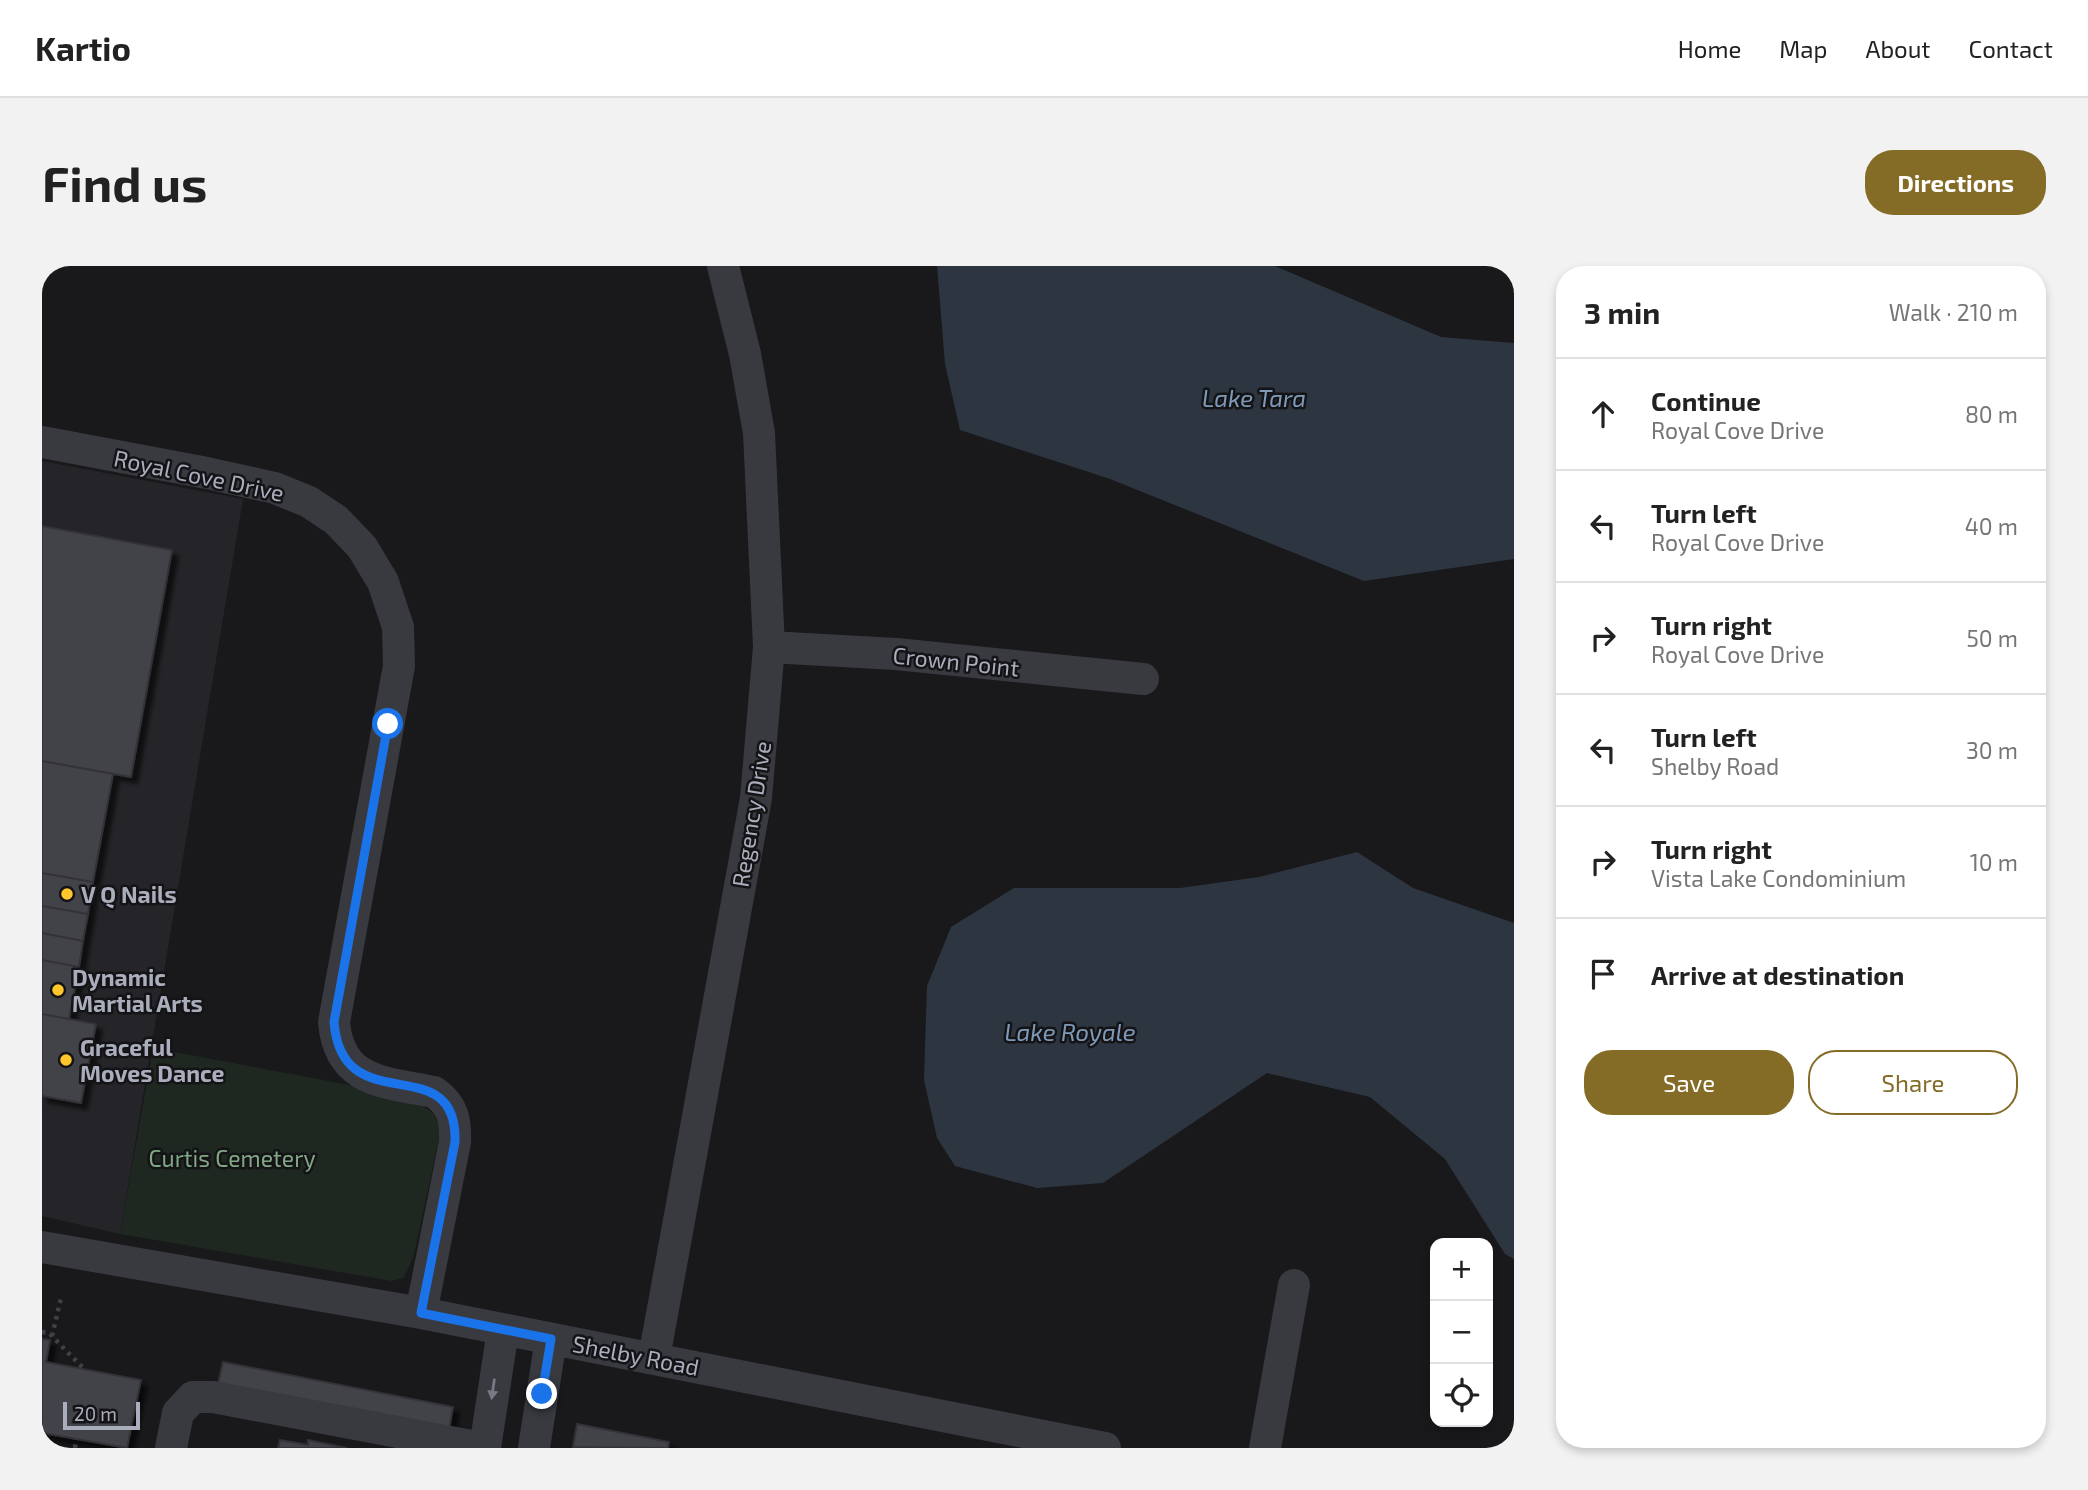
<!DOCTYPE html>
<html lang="en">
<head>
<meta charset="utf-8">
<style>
  body { margin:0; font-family:"Exo 2",sans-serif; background:#f2f2f2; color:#222 }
  .controls { position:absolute; right:21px; bottom:21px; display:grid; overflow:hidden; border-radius:14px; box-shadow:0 4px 10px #0003 }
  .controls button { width:63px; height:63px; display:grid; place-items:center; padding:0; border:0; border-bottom:2px solid #e0e0e0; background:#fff; color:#222; font:35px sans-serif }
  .scale { position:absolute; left:21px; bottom:18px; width:77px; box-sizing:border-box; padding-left:7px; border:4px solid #aaaebc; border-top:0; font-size:19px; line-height:24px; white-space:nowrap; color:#aaaebc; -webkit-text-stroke:5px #141316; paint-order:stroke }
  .stop { position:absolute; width:21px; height:21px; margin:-16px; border:5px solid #1a73e8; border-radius:50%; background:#fff }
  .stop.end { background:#1a73e8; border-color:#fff; box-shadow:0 2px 7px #0008 }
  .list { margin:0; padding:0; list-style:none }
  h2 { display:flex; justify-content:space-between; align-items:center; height:91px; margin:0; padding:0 28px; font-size:30px }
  h2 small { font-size:23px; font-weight:400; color:#767676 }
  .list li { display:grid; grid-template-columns:46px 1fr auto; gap:21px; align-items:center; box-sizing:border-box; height:112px; padding:0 28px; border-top:2px solid #e0e0e0 }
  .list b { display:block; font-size:26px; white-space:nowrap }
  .list p { margin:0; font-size:23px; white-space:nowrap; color:#767676 }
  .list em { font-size:23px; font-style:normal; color:#767676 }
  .actions { display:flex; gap:14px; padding:21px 28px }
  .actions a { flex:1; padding:16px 0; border:2px solid #856c26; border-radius:28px; text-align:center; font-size:24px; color:#856c26 }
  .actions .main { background:#856c26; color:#fff }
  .icon { flex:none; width:38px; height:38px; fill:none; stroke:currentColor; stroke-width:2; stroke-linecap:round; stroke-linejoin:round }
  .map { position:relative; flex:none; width:1472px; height:1182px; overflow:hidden; border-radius:28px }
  header { display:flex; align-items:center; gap:42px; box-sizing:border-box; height:98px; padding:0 35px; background:#fff; border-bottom:2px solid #e0e0e0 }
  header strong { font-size:33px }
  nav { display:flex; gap:38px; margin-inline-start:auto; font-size:24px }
  .intro { display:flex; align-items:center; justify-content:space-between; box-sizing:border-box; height:168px; padding:0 42px }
  h1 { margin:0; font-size:49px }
  .button { padding:18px 32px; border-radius:28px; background:#856c26; color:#fff; font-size:24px; font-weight:700 }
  main { display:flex; gap:42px; padding:0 42px }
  aside { flex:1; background:#fff; border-radius:28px; box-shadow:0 4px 10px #0003 }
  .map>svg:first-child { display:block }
  .built { fill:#252428 }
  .green { fill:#1e2720 }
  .water { fill:#2d3640 }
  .building { fill:#434348; stroke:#333237; stroke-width:2; filter:url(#shadow) }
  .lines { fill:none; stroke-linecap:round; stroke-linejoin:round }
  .path { stroke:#3f4147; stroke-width:4.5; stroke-dasharray:3.5 5; stroke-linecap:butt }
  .minor { stroke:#393a40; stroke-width:32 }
  .oneway { fill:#777a84 }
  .route { stroke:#1a73e8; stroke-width:9 }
  .poi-dot { fill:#ffc72c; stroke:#141316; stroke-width:2.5 }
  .labels { text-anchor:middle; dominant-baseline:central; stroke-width:5; stroke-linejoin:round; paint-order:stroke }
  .street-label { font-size:23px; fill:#aaaebc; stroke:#141316 }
  .poi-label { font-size:23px; font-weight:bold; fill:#aaaebc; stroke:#141316; text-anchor:start }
  .park-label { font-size:23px; fill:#80a885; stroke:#141316 }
  .water-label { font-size:24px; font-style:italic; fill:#7f9ab9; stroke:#141316 }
</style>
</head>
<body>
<header>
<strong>Kartio</strong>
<nav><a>Home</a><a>Map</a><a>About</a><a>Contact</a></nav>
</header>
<div class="intro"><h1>Find us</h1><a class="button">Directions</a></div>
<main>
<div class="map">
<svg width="1472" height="1182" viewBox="0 0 1472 1182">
  <defs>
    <filter id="shadow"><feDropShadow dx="6" dy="6" stdDeviation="2" flood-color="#0009"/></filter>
  </defs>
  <rect width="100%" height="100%" fill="#19181b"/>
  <path class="built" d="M 0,195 L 201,233 L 78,968 L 0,950 Z"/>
  <path class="green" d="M 111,782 L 319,821 L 377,837 L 392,848 L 399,864 L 372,989 L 362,1012 L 349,1015 L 78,968 Z"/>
  <path class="water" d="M 895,0 L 1233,0 L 1399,71 L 1472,77 L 1472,293 L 1322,315 L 1068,213 L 918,164 L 903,98 Z
    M 1315,586 L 1371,622 L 1472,657 L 1472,993 L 1463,988 L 1403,893 L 1328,831 L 1225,807 L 1061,917 L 995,922 L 913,900 L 895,872 L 882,814 L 885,720 L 909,661 L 972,622 L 1138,622 L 1217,611 Z"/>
  <path class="building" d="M 0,260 L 130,284 L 89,511 L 0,495 Z
    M 0,495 L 71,508 L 51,616 L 0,607 Z
    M 0,607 L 51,616 L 46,648 L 0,640 Z
    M 0,640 L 46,648 L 41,675 L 0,667 Z
    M 0,667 L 41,675 L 37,701 L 0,694 Z
    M 0,694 L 37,701 L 27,753 L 0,748 Z
    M 0,748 L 54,758 L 39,837 L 0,830 Z
    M 0,1073 L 8,1074 L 4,1096 L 99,1114 L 85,1182 L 0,1167 Z
    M 181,1096 L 411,1141 L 407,1164 L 176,1118 Z
    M 535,1158 L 627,1176 L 626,1182 L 531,1181 Z
    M 238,1174 L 266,1179 L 266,1174 L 305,1182 L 236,1182 Z"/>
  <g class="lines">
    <path class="path" d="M 0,1066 L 7,1067 L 42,1103
      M 10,1070 L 19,1032
      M 33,1182 L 34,1173"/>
    <path class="minor" d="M 0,176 L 165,207 L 233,222 L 267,236 L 294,254 L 320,281 L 341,316 L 356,361 L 357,400 L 292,756 C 297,817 343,816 392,826 C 411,839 414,855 413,876 L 379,1047
      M 727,381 L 854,388 L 1101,413
      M 0,981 L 379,1047 L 1063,1182
      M 612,1092 L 714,532 L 727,381 L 717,167 L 703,88 L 681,0
      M 129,1182 L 136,1147 L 151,1131 L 171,1131 L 440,1182
      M 443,1182 L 461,1064
      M 492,1182 L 509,1073
      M 1223,1182 L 1252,1019"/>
  </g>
  <defs><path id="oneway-solid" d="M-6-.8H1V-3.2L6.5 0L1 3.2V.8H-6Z" transform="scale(1.75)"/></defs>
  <use class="oneway" href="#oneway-solid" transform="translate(451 1123) rotate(98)"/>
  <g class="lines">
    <path class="route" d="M 346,458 L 292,756 C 300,858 416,780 413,876 L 379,1047 L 509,1073 L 500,1128"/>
  </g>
  <g class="poi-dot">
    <circle cx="25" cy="628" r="7"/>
    <circle cx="16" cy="724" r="7"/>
    <circle cx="24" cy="794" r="7"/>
  </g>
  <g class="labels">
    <g class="street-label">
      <text transform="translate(157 209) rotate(12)">Royal Cove Drive</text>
      <text transform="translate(914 395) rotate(6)">Crown Point</text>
      <text transform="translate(709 548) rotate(-81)">Regency Drive</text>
      <text transform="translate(594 1089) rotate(11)">Shelby Road</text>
    </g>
    <g class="poi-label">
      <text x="39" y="628">V Q Nails</text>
      <text x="30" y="711">Dynamic<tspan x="30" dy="26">Martial Arts</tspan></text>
      <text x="38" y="781">Graceful<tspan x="38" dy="26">Moves Dance</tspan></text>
    </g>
    <g class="park-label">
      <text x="190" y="892">Curtis Cemetery</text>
    </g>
    <g class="water-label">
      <text x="1212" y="131">Lake Tara</text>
      <text x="1028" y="765">Lake Royale</text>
    </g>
  </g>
</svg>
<div class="controls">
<button>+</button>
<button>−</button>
<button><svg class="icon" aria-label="locate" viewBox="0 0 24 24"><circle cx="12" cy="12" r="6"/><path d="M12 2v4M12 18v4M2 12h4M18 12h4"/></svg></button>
</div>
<div class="scale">20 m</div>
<div class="stop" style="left:346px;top:458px"></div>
<div class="stop end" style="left:500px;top:1128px"></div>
</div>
<aside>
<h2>3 min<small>Walk · 210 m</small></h2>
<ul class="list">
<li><svg class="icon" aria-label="ahead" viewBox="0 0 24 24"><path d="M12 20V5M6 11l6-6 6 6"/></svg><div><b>Continue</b><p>Royal Cove Drive</p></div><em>80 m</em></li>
<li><svg class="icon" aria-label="left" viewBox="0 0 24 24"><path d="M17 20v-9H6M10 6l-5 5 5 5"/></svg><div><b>Turn left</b><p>Royal Cove Drive</p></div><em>40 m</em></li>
<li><svg class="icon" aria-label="right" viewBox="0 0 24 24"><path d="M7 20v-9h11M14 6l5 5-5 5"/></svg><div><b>Turn right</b><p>Royal Cove Drive</p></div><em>50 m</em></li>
<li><svg class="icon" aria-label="left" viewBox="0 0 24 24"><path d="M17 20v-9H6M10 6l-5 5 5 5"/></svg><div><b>Turn left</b><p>Shelby Road</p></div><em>30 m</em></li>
<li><svg class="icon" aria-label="right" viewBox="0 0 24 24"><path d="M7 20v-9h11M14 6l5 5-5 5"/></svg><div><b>Turn right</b><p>Vista Lake Condominium</p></div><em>10 m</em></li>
<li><svg class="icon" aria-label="arrive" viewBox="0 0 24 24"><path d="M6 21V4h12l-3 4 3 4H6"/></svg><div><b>Arrive at destination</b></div></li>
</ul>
<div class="actions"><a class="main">Save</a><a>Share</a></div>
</aside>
</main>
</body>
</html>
